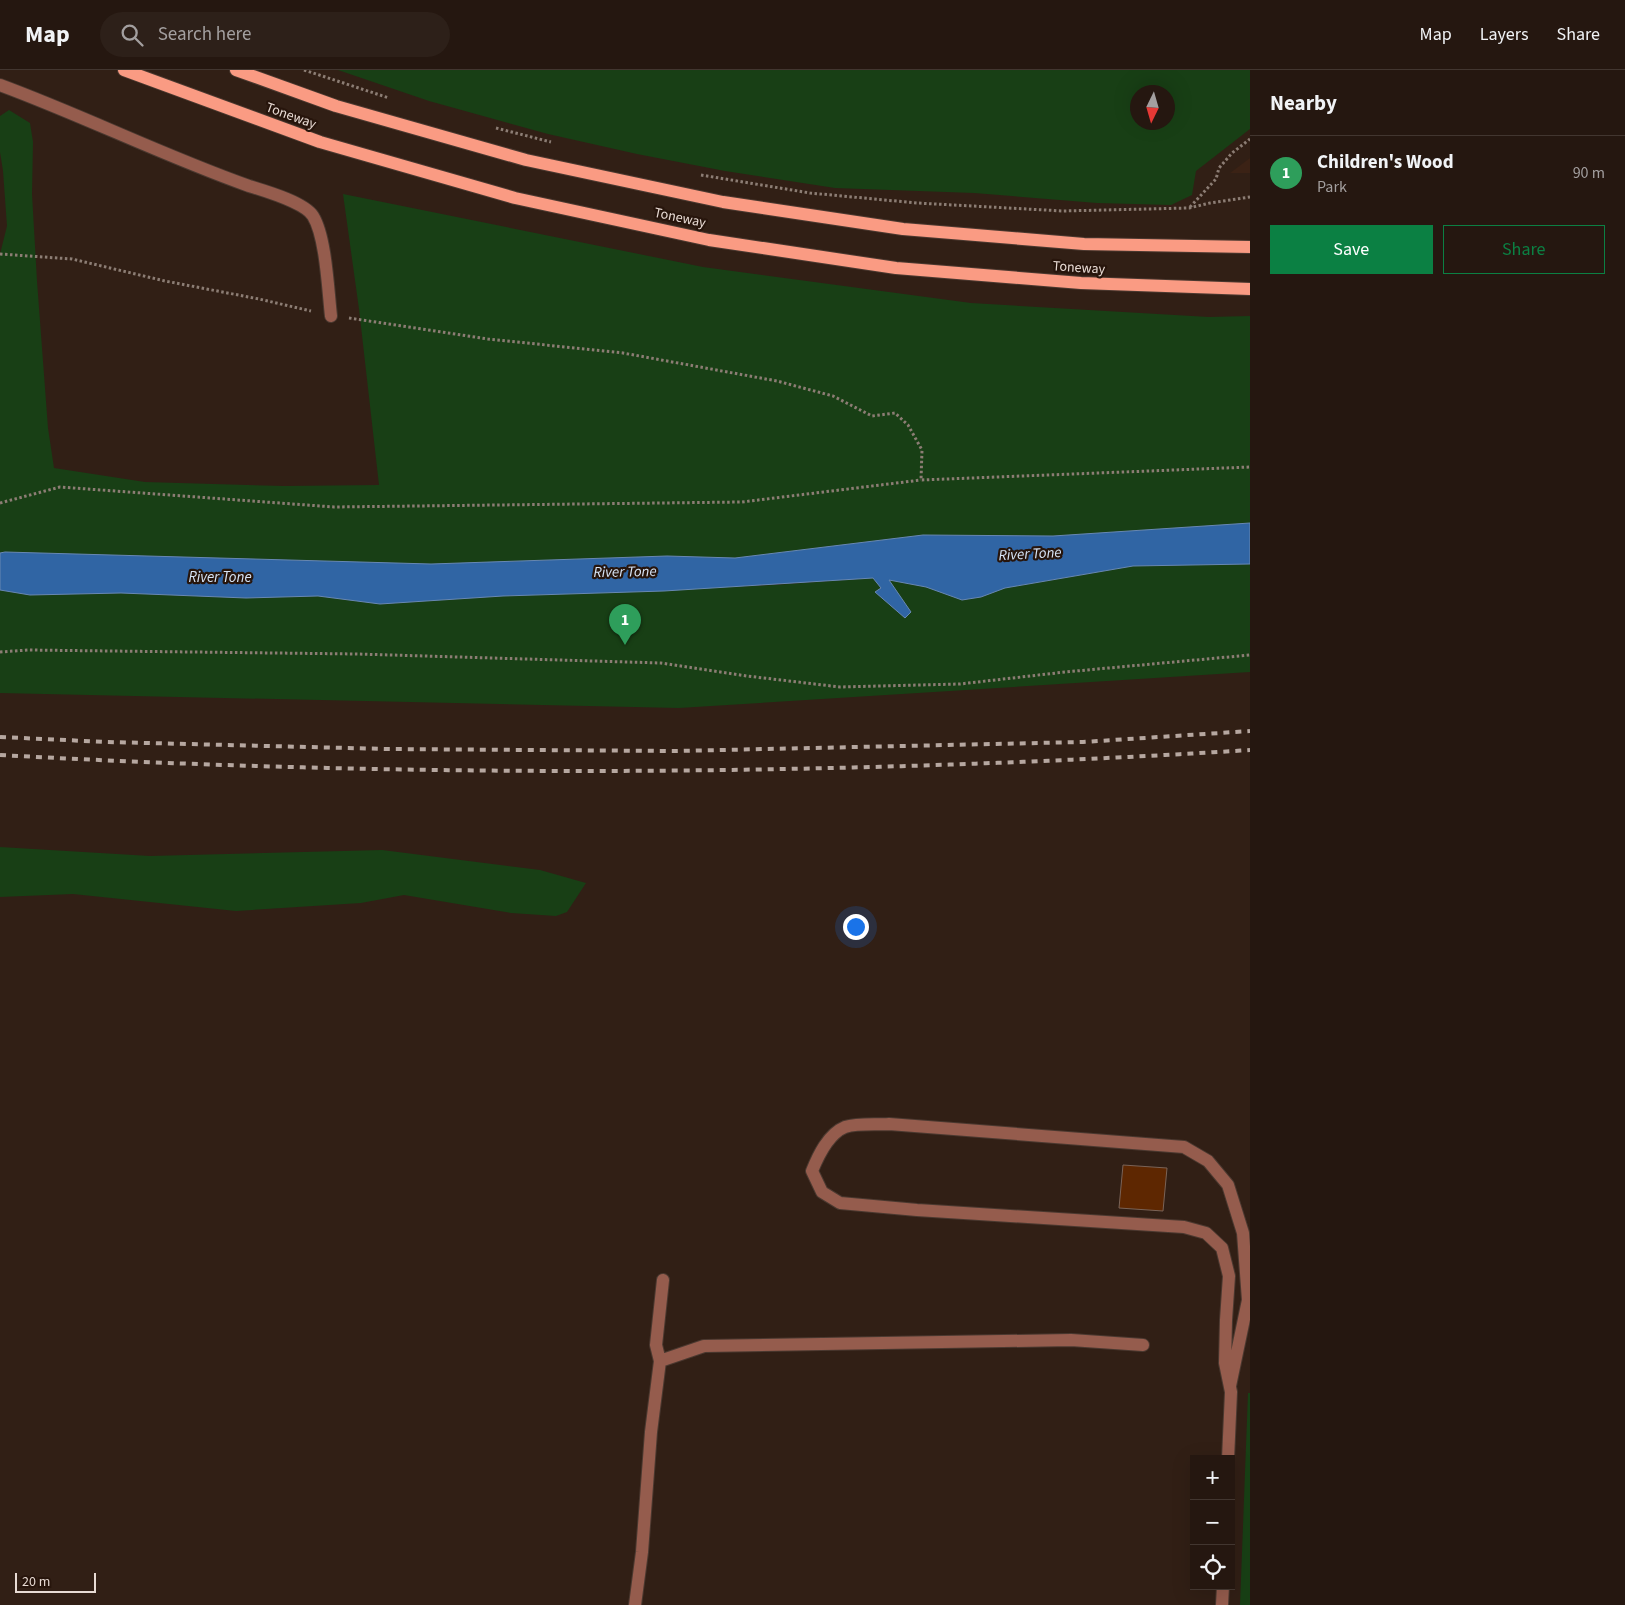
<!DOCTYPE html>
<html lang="en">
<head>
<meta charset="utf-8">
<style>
  body { margin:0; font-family:"Source Sans 3",sans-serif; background:#2d2019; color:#f1f3f6 }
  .controls { position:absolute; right:15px; bottom:15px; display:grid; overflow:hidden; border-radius:0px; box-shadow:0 5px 20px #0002 }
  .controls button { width:45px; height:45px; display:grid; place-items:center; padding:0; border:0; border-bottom:1px solid #423630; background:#251710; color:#f1f3f6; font:25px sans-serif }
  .compass { position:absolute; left:1130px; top:15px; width:45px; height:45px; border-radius:50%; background:#251710; box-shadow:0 5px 20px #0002; rotate:185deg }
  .scale { position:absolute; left:15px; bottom:12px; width:81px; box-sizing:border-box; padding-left:5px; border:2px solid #e8dbd4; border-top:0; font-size:14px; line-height:18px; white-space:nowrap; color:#e8dbd4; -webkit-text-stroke:4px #27150c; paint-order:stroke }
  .you { position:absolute; left:855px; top:856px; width:18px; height:18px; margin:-12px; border:4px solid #fff; border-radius:50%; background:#1a73e8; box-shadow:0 0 0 8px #1a73e833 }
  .badge { display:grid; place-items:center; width:32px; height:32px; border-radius:50%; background:#0b8043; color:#fff; font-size:16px; font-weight:700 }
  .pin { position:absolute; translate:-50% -41px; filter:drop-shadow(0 1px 2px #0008) }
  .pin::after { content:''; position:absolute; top:26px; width:18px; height:15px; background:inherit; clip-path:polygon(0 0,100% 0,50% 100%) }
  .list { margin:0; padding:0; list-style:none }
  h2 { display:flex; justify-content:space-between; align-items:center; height:65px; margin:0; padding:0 20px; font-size:21px }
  h2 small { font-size:16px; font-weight:400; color:#a39f9f }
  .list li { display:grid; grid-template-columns:32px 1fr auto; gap:15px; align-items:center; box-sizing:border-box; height:75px; padding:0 20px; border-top:1px solid #423630 }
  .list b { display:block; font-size:19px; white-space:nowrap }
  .list p { margin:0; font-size:16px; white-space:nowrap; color:#a39f9f }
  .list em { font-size:16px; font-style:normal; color:#a39f9f }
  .actions { display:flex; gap:10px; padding:15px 20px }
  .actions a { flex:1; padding:11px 0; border:1px solid #0b8043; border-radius:0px; text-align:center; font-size:18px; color:#0b8043 }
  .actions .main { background:#0b8043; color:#fff }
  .icon { flex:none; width:28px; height:28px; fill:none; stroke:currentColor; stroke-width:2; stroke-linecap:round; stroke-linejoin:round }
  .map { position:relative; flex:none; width:1250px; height:1535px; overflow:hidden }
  header { display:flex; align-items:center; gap:30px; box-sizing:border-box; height:70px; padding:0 25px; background:#251710; border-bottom:1px solid #423630 }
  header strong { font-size:24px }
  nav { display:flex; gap:28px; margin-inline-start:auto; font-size:18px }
  .search { width:350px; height:45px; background:#2d2019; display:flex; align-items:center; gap:12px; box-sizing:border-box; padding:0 18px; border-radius:28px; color:#a39f9f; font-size:19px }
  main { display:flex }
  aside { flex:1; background:#251710 }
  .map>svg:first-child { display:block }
  .built { fill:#3b2215 }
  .green { fill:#183f15; fill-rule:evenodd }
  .water { fill:#3065a4; stroke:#6788b2 }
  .building { fill:#5e2701; stroke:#7a6357 }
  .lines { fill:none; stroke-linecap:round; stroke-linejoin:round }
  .minor-casing { stroke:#4b3930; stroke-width:14 }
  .major-casing { stroke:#4b3930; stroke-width:14 }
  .path { stroke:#8c7d74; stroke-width:3; stroke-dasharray:2.5 2.5; stroke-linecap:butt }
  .minor { stroke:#955c4d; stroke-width:12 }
  .major { stroke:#fa9b83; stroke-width:12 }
  .rail { stroke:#b6a7a0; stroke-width:4; stroke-dasharray:6 6; stroke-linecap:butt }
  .labels { text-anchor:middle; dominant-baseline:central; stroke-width:4.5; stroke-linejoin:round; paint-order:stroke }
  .street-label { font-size:14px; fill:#e8dbd4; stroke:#27150c }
  .water-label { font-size:15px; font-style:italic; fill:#d8e6f8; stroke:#27150c }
</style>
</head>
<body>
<header>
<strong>Map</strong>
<div class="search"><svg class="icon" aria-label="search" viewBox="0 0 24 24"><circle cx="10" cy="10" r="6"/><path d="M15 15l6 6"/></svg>Search here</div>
<nav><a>Map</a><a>Layers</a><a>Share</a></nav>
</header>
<main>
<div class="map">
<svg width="1250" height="1535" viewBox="0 0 1250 1535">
  <rect width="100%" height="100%" fill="#311f15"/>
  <path class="built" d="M 1250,88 L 1250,103 L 1230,103 Z"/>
  <path class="green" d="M 338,0 L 1250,0 L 1250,59 L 1196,101 L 1192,125 L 1171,135 L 1097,133 L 974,123 L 835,118 L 725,101 L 637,84 L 548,64 L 429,31 ZM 1138,22 L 1168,22 L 1168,52 L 1138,52 Z
    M 9,40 L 30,53 L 33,72 L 32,124 L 37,211 L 48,358 L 54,398 L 145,412 L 284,416 L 379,415 L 359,239 L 343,124 L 703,197 L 971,233 L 1209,247 L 1250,246 L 1250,453 L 1053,466 L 923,465 L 735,488 L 667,486 L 431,494 L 5,482 L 0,483 L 0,184 L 7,156 L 3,101 L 0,82 L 0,46 Z
    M 1250,494 L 1250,602 L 679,638 L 0,623 L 0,520 L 30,525 L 121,523 L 246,528 L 318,526 L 380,534 L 503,526 L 774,515 L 873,508 L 881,518 L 875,522 L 905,548 L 911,542 L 888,510 L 926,517 L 962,530 L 981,527 L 1004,518 L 1133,496 Z
    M 0,777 L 150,786 L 382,780 L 540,800 L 586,813 L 567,842 L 556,846 L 511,843 L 404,825 L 361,833 L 236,841 L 73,824 L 0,827 Z
    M 1248,1323 L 1250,1323 L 1250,1535 L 1240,1535 Z"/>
  <path class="water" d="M 1250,453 L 1250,494 L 1133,496 L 1005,518 L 981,527 L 962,530 L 926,517 L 889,510 L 911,542 L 905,548 L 875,522 L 881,518 L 873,508 L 664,521 L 503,526 L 380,534 L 318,526 L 246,528 L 121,523 L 30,525 L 0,520 L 0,483 L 5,482 L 431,494 L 667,486 L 735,488 L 923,465 L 1053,466 Z"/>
  <path class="building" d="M 1123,1095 L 1167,1098 L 1163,1141 L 1119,1138 Z"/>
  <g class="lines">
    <defs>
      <path id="minor" d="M 0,15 C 84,46 164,86 249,116 C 265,121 304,132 313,146 C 326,167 328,220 331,246
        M 660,1291 L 704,1276 L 1071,1270 L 1143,1275
        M 1228,1389 L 1231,1322 L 1225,1293 L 1226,1250 L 1229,1206 L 1222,1178 L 1206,1163 L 1184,1157 L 917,1140 L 840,1133 L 822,1122 L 812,1101 C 818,1086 828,1064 845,1057 C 858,1053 875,1055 889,1054 L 1184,1077 L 1208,1091 L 1228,1115 L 1243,1163 L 1248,1230 L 1230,1316
        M 635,1535 L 642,1482 L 651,1362 L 660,1291 L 656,1275 L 663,1210
        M 1222,1535 L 1223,1516"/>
      <path id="major" d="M 124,0 L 320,72 L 515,128 L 709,170 L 896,198 L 1081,213 L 1250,219
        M 236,0 L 336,36 L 526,90 L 723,132 L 903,159 L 1084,174 L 1250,177"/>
    </defs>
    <use href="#minor" class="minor-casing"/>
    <use href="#major" class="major-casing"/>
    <path class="path" d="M 304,0 L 389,28
      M 496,58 L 551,72
      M 701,105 L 810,123 L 917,133 L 1063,141 L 1189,138 L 1210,133 L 1250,127
      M 1190,137 L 1216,109 L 1219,98 L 1232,83 L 1250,69
      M 0,184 L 72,189 L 165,211 L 259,229 L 311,241
      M 349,248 L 488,269 L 623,283 L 777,311 L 833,326 L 872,346 L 895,343 L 908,355 L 922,380 L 921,410 L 1250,397
      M 0,433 L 60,417 L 334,437 L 742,432 L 921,410
      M 0,582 L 28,580 L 357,584 L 661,593 L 747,606 L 840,617 L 960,614 L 1065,602 L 1250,585"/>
    <use href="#minor" class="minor"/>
    <use href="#major" class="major"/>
    <path class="rail" d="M 0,667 L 107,672 L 388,679 L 676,681 L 1083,672 L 1250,661
      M 0,685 C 416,708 834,706 1250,680"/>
  </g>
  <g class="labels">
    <g class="street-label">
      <text transform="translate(291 46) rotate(20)">Toneway</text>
      <text transform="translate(680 148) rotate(12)">Toneway</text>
      <text transform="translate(1079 198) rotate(4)">Toneway</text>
    </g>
    <g class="water-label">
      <text transform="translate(1030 484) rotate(-3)">River Tone</text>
      <text transform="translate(625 502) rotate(-1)">River Tone</text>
      <text x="220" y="507">River Tone</text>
    </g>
  </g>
</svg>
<div class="controls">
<button>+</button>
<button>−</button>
<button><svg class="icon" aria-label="locate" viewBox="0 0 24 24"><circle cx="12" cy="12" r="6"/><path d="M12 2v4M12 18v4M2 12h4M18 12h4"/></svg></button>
</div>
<svg class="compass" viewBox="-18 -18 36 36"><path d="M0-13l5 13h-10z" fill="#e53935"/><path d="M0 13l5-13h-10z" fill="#a39f9f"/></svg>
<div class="scale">20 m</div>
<div class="you"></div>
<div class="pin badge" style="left:625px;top:575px;background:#2e9e5b">1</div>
</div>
<aside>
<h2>Nearby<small></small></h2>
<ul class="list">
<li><span class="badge" style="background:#2e9e5b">1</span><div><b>Children's Wood</b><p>Park</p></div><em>90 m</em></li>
</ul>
<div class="actions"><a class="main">Save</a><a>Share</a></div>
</aside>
</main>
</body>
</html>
